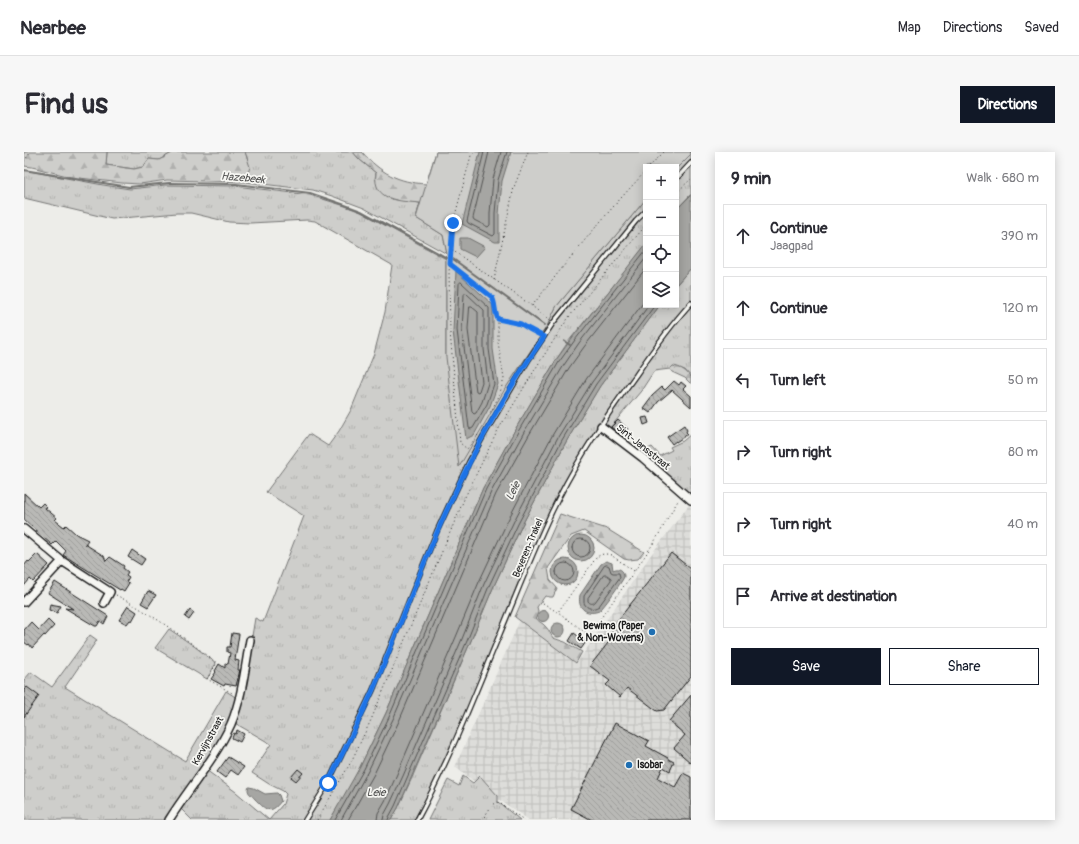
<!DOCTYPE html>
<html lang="en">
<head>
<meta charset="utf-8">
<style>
  body { margin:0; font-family:Pangolin,sans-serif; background:#f7f7f7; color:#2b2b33 }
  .controls { position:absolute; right:12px; top:12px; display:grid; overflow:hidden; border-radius:0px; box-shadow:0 2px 10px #0003 }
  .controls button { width:36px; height:36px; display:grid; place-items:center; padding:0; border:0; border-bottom:1px solid #e1e1e2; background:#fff; color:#2b2b33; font:20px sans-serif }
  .stop { position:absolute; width:12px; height:12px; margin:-9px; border:3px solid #1a73e8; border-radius:50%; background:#fff }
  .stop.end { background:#1a73e8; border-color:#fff; box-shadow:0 1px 4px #0008 }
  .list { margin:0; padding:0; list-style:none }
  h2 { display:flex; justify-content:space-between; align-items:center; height:52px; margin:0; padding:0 16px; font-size:17px }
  h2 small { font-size:13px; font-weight:400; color:#7c7c81 }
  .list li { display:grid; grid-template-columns:26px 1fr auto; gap:12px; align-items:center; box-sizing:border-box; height:64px; margin:0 8px 8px; padding:0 8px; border:1px solid #e1e1e2; border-radius:0px }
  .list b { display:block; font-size:15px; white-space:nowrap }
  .list p { margin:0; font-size:13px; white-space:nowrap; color:#7c7c81 }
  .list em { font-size:13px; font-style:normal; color:#7c7c81 }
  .actions { display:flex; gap:8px; padding:12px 16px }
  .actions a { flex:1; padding:9px 0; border:1px solid #111827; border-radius:0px; text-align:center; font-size:14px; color:#111827 }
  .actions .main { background:#111827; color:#fff }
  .icon { flex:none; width:22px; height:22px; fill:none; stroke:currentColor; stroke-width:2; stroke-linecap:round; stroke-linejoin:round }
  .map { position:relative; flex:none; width:667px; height:668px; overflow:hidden; border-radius:0px }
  header { display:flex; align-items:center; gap:24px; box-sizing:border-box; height:56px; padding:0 20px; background:#fff; border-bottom:1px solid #e1e1e2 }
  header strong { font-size:19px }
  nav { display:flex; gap:22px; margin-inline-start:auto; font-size:14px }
  .intro { display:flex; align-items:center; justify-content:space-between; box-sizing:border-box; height:96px; padding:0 24px }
  h1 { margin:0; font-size:28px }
  .button { padding:10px 18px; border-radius:0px; background:#111827; color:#fff; font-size:14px; font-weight:700 }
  main { display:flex; gap:24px; padding:0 24px }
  aside { flex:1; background:#fff; border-radius:0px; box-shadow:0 2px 10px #0003 }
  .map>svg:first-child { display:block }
  .industrial { fill:url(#industrial-grid) }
  .grass { fill:url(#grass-tufts); stroke:#757574 }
  .forest { fill:url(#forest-firs); stroke:#757574 }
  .park { fill:#cececb; stroke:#757574 }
  .water { fill:#a6a6a3; stroke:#6f6f6d }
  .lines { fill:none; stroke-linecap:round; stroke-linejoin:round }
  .shore { stroke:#535352; stroke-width:1 }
  .stream { stroke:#6f6f6d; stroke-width:2 }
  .building { fill:url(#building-back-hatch); stroke:#1c1c1c }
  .service-casing { stroke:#1c1c1c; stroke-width:6 }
  .minor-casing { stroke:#1c1c1c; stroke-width:10 }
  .path { stroke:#1c1c1c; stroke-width:1; stroke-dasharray:1 3; stroke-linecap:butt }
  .service { stroke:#f6f6f2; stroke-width:3.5 }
  .minor { stroke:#f6f6f2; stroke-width:7 }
  .route { stroke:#1a73e8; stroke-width:5 }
  .poi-dot { fill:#1f6fb2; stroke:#f6f6f2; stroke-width:1.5 }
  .labels { text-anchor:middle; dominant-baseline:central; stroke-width:3.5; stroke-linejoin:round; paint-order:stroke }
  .street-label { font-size:10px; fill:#1c1c1c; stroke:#f6f6f2 }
  .poi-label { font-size:10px; font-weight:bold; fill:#1c1c1c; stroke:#f6f6f2; text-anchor:end }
  .water-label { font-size:11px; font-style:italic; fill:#535352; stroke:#f6f6f2 }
</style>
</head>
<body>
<header>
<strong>Nearbee</strong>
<nav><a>Map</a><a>Directions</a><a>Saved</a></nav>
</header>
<div class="intro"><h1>Find us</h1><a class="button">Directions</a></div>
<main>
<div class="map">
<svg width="667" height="668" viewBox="0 0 667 668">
  <defs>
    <pattern id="industrial-grid" width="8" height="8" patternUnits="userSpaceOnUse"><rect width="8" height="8" fill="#ddddda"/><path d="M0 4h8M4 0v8" fill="none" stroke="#bdbdba"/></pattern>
    <pattern id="grass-tufts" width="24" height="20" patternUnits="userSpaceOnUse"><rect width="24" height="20" fill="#cececb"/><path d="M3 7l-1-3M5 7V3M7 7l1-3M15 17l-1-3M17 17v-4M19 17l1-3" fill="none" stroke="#b0b0ae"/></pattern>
    <pattern id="forest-firs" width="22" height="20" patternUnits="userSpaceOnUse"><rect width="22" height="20" fill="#cececb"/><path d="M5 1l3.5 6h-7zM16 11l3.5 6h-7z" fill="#b0b0ae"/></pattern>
    <pattern id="building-back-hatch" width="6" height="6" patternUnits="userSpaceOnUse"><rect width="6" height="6" fill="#b9b9b6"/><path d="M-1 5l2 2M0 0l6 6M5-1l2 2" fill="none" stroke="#9e9e9c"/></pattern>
  </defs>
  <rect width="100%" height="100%" fill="#edede9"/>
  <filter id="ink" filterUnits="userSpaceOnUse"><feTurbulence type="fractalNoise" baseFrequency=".025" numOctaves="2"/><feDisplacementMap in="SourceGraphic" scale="8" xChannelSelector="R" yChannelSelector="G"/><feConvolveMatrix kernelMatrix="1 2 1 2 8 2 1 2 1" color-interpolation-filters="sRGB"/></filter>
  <g filter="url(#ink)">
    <path class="industrial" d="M 667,350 L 667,668 L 505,668 L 474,647 L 431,615 L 496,468 L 553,511 L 626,404 Z"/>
    <path class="grass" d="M 83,0 L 148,0 L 148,1 L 135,8 L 125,7 L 119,15 L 110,17 L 82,13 Z
      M 221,0 L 329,0 L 335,7 L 352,21 L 351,27 L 368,47 L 396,51 L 392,66 L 419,83 L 423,102 L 340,56 L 308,44 L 289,38 L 221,30 C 226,17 225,13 221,0 Z
      M 667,2 L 667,42 L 652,58 L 652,17 Z
      M 0,18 L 79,33 L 106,37 L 141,33 L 211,34 L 286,43 L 321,54 L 337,60 L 422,107 L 422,205 L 481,237 L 523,174 L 532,155 L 622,47 L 622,93 L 544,190 L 532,208 L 492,276 L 459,336 L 362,561 L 336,615 L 322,642 L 306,668 L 168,668 L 155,655 L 182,618 L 212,640 L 245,668 L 259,652 L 262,642 L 259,639 L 245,632 L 228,621 L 247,592 L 209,570 L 227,498 L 228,484 L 231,466 L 239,470 L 280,364 L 242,340 L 285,282 L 304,294 L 315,279 L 327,258 L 350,202 L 361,160 L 368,113 L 291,69 L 283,68 L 226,71 L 205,70 L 167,61 L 153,61 L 88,67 L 0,46 Z
      M 667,116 L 667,225 L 661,218 L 649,214 L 646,217 L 630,219 L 617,239 L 585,277 L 574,274 C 556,303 538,332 524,363 C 484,448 454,538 414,622 C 407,638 398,653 390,668 L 367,668 L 374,656 L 387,628 L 446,491 L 469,436 L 498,373 L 542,290 L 576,234 L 636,153 L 652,153 L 652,133 Z
      M 667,282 L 667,344 L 621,305 L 622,298 L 628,295 L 636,304 L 648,298 L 646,295 L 659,289 Z
      M 145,477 L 170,494 L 192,511 L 183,527 L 131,496 Z
      M 66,483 L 73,488 L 41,535 L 161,609 L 202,539 L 213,546 L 205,571 L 198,585 L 142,668 L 0,668 L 0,528 L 7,520 L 28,535 Z
      M 439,624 L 449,631 L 456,624 L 474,644 L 474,650 L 496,668 L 404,668 L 424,628 L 435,634 Z"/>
    <path class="forest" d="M 0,0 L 83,0 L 82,13 L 110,17 L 119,15 L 125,7 L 135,8 L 148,1 L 148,0 L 221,0 L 226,15 L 221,30 L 143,28 L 116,32 L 98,31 L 47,25 L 8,15 L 0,14 Z
      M 329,0 L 338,0 C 357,21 373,30 402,32 L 412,0 L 437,0 L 392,66 L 396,51 C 376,49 348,49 352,21 L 335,7 Z
      M 649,214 C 657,215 662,219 667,225 L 667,232 L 661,226 L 648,220 L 646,217 Z
      M 536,362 L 583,377 L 620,400 L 614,407 L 605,408 L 600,407 L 560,379 L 547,384 L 524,416 L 526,428 L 533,436 L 529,445 L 526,445 L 521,444 L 513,455 L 514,459 L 512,466 C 514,469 516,470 519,472 C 524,476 526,481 529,486 L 541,490 L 558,500 L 552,511 L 491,465 Z"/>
    <path class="park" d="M 412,0 L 667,0 L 667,2 L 652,17 L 652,15 L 622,15 L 622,47 L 532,155 L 523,174 L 481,237 L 435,315 L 422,205 L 422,107 L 423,102 L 419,83 L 392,66 Z"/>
    <path class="water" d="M 456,0 L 487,0 L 478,29 L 475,62 L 475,90 L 471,90 L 438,72 Z
      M 667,43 L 667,116 L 652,133 L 652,58 Z
      M 436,86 L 444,86 L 461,95 L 452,105 L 436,97 Z
      M 622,92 L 622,153 L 636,153 L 576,234 L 542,290 L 498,373 L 469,436 L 446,491 L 374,656 L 367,668 L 306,668 L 336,615 L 362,561 L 459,336 L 492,276 L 532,208 L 548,186 Z
      M 432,119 L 469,153 L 469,197 L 474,232 L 466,254 L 450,283 L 442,287 L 429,179 Z
      M544 396a13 13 0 1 1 26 0a13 13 0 1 1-26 0Z
      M528 420a13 13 0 1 1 26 0a13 13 0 1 1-26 0Z
      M 582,409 L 588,411 L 589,418 C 595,415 600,418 600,425 C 597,431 580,455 575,459 C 570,461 564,461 560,458 C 555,454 555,449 556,443 L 577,412 Z
      M513.5 464a5.5 5.5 0 1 1 11 0a5.5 5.5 0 1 1-11 0Z
      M527 478a7 7 0 1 1 14 0a7 7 0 1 1-14 0Z
      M 225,635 L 230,636 L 241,642 L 253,641 L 255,643 L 257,649 C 246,664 241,657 231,647 C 228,643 224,642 224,637 Z"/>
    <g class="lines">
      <path class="shore" d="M 460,0 L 443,69 L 444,71 L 469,84 L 471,82 L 471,61 L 474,28 L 483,0
        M 465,0 L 449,66 L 450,68 L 464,75 L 466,73 L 466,61 L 469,27 L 477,0
        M 437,130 L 465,156 L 465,197 L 470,232 L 463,252 L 449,276 L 447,277 L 445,276 L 433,178 L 435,132 Z
        M 442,141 L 460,158 L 460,197 L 464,231 L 458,250 L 452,261 L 450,262 L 448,260 L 438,178 L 440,143 Z
        M 446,155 L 448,155 L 454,160 L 454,198 L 458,230 L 455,239 L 454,240 L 452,239 L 444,178 Z
        M548 396a9 9 0 1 1 18 0a9 9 0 1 1-18 0Z
        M532 420a9 9 0 1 1 18 0a9 9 0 1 1-18 0Z
        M 583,413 L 585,414 L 587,420 L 589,421 L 595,421 L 596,425 L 575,454 C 569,458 563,457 560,451 L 560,444 L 580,414 Z
        M 580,423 L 583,423 L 587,426 L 587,428 L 571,450 C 569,452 566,452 564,449 L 564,446 Z
        M 311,668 L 340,617 L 366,563 L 462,337 L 495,278 L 535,210 L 551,188 L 622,98
        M 317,668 L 344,619 L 370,565 L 467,340 L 500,280 L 540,213 L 555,191 L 622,106
        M 324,668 L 350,622 L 376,567 L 472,342 L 505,283 L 545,216 L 560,195 L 622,116
        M 353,668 L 354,661 L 361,649 L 373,622 L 432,485 L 455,430 L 485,366 L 529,282 L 563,226 L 622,147
        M 359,668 L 360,663 L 366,652 L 379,624 L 438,487 L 460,432 L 490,369 L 534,285 L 568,230 L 625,153
        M 364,668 L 365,665 L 371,654 L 383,626 L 443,489 L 465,434 L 494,372 L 538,288 L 572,232 L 631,153"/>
      <path class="stream" d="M 0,18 L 60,28 L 105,35 L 145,31 L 212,32 L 286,41 L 321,53 L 337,59 L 423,106
        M 429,107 L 520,173
        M 540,189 L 546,193"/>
    </g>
    <path class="building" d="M 650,229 L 655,233 L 657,230 L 662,234 L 659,237 L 667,244 L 667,255 L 648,238 L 634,250 L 626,261 L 619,256 L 628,244 L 638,235 L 641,238 Z
      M 623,265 L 625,271 L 620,273 L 618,266 Z
      M 594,268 L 604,277 L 598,284 L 587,275 Z
      M 660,273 L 663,278 L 662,280 L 664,282 L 652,290 L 652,289 L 648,292 L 643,285 Z
      M 0,341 L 15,355 L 19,351 L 23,355 L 21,356 L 33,366 L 31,368 L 40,375 L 42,373 L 52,382 L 64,388 L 61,392 L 80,404 L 82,409 L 86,405 L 100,414 L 99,416 L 104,420 L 102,423 L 105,425 L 102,430 L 105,431 L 100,439 L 97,437 L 96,438 L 39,403 L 42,399 L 32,389 L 28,393 L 0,368 Z
      M 108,398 L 121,407 L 117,413 L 104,405 Z
      M 647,401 L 667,417 L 667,524 L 640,558 L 633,559 L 603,536 L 596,545 L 582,533 L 586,529 L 566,514 L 591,482 L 586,478 Z
      M 13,402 L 25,413 L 9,430 L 6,427 L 0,434 L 0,414 L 4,409 L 5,410 Z
      M 31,430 L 84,464 L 80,472 L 76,469 L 73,474 L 71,474 L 41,456 L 49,457 L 24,441 Z
      M 124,439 L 132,443 L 124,455 L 117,451 Z
      M 26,452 L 37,454 L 33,461 L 25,458 Z
      M 104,454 L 113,460 L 108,469 L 106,468 L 103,472 L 95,468 Z
      M 166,458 L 170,461 L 165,468 L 161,465 Z
      M 24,468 L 30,474 L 21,484 L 20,483 L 8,496 L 5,492 L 4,493 L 0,490 L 0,478 L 7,470 L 15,478 Z
      M 208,481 L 215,482 L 211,508 L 215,509 L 214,518 L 216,518 L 212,534 L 201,532 L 200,534 L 187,527 L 192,520 L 191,519 L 195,512 L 201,516 L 201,511 L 204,512 L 206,501 L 203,500 L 203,495 L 206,495 Z
      M 550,481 L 562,490 L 557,497 L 545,489 Z
      M 3,535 L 15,544 L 0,565 L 0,538 Z
      M 667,543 L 667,611 L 650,596 L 661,583 L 645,569 Z
      M 591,571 L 625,589 L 622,594 L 644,606 L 644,607 L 650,610 L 646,619 L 639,615 L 634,626 L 651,635 L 659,621 L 667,625 L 667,668 L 568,668 L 547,657 Z
      M 213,578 L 220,582 L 216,590 L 208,586 L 210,581 L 212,582 Z
      M 204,605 L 220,615 L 214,623 L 207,618 L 201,626 L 193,620 Z
      M 274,617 L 279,621 L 272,629 L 267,625 Z"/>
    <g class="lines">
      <defs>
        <path id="service" d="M 652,27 L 667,11
          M 281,668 L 304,631 L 349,538 L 413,379 L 445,310 L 460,283 L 505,207 L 529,171 L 612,69 L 622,59
          M 393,668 C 425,609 449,546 475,484 C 491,446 506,407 523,370 C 546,319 579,268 612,223 C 629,198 647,173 667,151"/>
        <path id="minor" d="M 577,274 L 619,306 L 667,348
          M 0,377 L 38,409 L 86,440 L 80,451
          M 0,450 L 38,409
          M 145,668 C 165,636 191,607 207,572 C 218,546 221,516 226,488"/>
      </defs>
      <use href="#service" class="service-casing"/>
      <use href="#minor" class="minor-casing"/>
      <path class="path" d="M 448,0 L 429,71 L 428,98 L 425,119 L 426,180 L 436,291 L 443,297 L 454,283
        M 667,0 L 667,4
        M 0,9 L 7,0
        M 625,15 L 640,0
        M 652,41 L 667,27
        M 428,98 L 508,154 L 524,167
        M 426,112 L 468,145 L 470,149 L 471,156 L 474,167 L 474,190 L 480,227 L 475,244 L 466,261
        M 470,128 L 490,35 L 504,0
        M 508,154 C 544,108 581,62 622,19
        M 475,167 L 497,172 L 505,177 L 516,183
        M 610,419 L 587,403 C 581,401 576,402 572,406 L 534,460 L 565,483 C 587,451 611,420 632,387 C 640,374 647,360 655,347
        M 92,443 C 128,462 161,486 193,511 L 183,527 L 210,542
        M 519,451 L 533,460
        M 563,486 L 565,484
        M 293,668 L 327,610 L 347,568 L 441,345 L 474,278 L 515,211 L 545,165 L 622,73
        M 458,668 C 463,662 466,653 474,650 L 500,668"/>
      <use href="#service" class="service"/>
      <use href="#minor" class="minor"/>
    </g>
  </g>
  <g class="lines" filter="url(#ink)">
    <path class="route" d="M 304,631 C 319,600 335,570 349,538 C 372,485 391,431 414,378 C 443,311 478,245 520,185 L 505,177 L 497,172 L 474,167 C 470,160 472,152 468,145 L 426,112 L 429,71"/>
  </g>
  <g class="poi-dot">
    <circle cx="628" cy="480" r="4"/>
    <circle cx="605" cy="613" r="4"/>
  </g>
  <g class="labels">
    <g class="street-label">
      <text transform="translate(619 295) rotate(39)">Sint-Jansstraat</text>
      <text transform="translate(504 396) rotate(-67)">Beveren-Trakel</text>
      <text transform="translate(184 589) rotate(-61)">Kervijnstraat</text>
    </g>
    <g class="poi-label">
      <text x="620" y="474">Bewima (Paper<tspan x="620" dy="12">&amp; Non-Wovens)</tspan></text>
      <text x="613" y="613" text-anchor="start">Isobar</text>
    </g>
    <g class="water-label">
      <text transform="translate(219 26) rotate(5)">Hazebeek</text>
      <text transform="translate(489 339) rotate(-64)">Leie</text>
      <text x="352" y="640">Leie</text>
    </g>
  </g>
</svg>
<div class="controls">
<button>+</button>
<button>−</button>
<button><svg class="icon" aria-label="locate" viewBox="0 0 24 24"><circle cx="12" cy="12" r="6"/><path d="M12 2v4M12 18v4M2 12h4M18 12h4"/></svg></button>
<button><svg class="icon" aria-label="layers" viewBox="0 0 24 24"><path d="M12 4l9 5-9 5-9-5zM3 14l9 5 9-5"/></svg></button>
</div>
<div class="stop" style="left:304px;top:631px"></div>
<div class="stop end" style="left:429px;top:71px"></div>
</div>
<aside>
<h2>9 min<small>Walk · 680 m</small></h2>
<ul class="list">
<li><svg class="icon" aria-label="ahead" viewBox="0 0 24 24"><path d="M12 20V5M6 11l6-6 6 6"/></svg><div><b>Continue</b><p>Jaagpad</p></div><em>390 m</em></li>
<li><svg class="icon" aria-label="ahead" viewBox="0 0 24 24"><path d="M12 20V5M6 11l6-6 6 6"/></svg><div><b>Continue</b></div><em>120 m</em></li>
<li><svg class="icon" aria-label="left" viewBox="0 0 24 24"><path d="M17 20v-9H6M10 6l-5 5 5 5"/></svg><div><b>Turn left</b></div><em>50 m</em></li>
<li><svg class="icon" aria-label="right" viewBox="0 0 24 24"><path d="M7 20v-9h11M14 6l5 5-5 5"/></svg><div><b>Turn right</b></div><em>80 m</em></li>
<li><svg class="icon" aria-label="right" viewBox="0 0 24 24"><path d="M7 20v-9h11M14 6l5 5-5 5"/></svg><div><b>Turn right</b></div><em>40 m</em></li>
<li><svg class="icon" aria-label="arrive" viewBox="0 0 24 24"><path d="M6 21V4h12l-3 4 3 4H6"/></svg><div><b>Arrive at destination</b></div></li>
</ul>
<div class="actions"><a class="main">Save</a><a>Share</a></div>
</aside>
</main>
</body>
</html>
